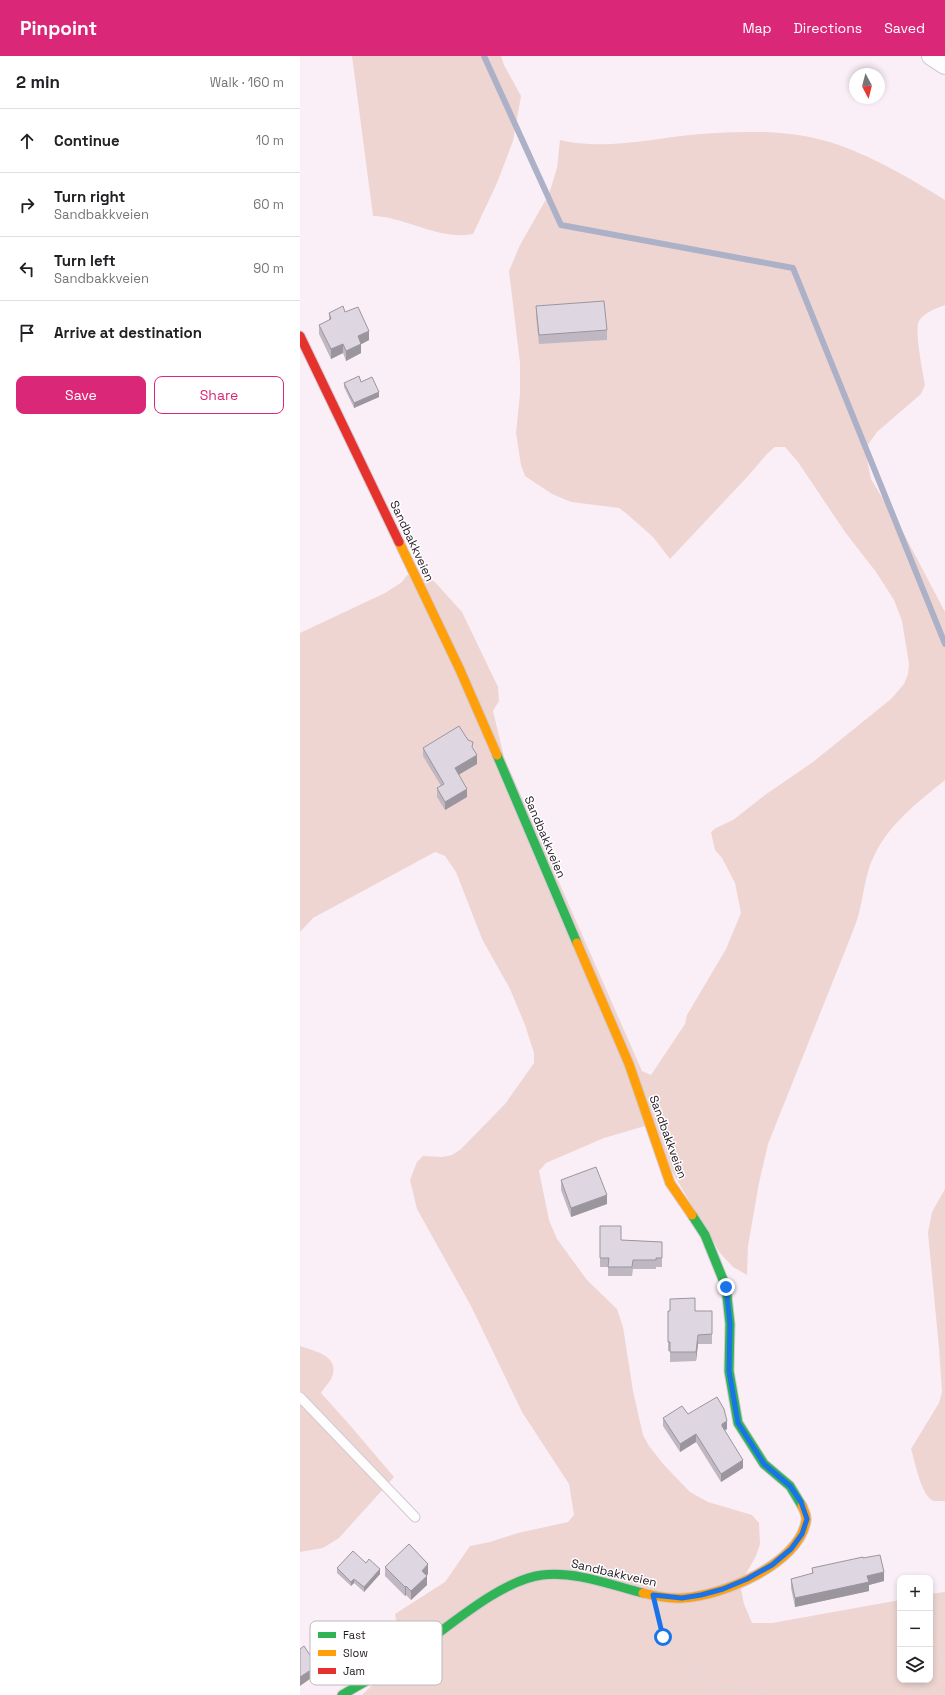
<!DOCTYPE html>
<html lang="en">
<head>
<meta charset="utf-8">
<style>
  body { margin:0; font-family:"Space Grotesk",sans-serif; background:#f2f2f2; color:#202124 }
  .controls { position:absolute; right:12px; bottom:12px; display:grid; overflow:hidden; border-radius:8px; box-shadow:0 2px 6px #0003 }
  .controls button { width:36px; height:36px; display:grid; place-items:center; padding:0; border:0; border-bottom:1px solid #e0e0e0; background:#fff; color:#202124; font:20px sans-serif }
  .compass { position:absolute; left:549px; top:12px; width:36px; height:36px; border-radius:50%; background:#fff; box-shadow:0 2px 6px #0003; rotate:173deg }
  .stop { position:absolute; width:12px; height:12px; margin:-9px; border:3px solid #1a73e8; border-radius:50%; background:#fff }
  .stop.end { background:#1a73e8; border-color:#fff; box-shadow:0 1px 4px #0008 }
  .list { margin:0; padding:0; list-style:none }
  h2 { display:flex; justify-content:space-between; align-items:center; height:52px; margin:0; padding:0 16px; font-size:17px }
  h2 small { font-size:13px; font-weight:400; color:#757577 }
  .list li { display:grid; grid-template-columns:26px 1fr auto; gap:12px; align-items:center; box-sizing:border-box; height:64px; padding:0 16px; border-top:1px solid #e0e0e0 }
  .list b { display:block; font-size:15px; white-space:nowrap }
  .list p { margin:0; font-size:13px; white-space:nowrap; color:#757577 }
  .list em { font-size:13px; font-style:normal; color:#757577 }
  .actions { display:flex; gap:8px; padding:12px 16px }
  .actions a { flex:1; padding:9px 0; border:1px solid #db2777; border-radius:8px; text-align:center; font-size:14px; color:#db2777 }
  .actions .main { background:#db2777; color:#fff }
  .icon { flex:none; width:22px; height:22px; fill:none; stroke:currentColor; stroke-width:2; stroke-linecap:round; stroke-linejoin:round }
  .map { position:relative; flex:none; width:645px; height:1639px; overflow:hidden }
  header { display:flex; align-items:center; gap:24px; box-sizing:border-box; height:56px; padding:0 20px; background:#db2777; color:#fff }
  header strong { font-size:19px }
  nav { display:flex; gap:22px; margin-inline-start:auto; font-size:14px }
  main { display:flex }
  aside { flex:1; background:#fff }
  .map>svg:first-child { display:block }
  .green { fill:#eed5d2 }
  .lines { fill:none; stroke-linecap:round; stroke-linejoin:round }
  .stream { stroke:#acb1c8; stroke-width:6 }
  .lane-casing { stroke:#d4c9d1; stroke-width:11 }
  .street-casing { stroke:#d4c9d1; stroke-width:20 }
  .fast-casing { stroke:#d4c9d1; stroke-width:11 }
  .slow-casing { stroke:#d4c9d1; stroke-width:11 }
  .jam-casing { stroke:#d4c9d1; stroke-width:11 }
  .path { stroke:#dcd9dc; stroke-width:2.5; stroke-dasharray:1 3; stroke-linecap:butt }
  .lane { stroke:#fefdfe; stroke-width:9 }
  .street { stroke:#fefdfe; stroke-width:18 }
  .fast { stroke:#30b455; stroke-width:9 }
  .slow { stroke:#ff9f0a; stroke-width:9 }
  .jam { stroke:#e5322d; stroke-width:9 }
  .wall { fill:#bfb8c2 }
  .shaded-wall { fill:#9b969e }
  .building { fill:#ded6e1; stroke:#9b969e }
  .route { stroke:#1a73e8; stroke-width:5 }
  .labels { text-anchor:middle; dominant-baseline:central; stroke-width:3; stroke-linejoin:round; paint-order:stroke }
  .street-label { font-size:12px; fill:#221721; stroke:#fff }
  .key { fill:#fff; stroke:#bdb9bc; stroke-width:1 }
  .key-label { font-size:11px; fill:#221721 }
</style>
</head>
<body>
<header>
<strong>Pinpoint</strong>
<nav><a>Map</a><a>Directions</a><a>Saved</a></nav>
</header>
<main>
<aside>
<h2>2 min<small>Walk · 160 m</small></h2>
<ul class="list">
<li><svg class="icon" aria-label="ahead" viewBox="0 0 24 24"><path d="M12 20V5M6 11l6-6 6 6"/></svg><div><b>Continue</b></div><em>10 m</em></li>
<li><svg class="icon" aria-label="right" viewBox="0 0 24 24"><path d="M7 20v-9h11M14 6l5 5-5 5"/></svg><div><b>Turn right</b><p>Sandbakkveien</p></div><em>60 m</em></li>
<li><svg class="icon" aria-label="left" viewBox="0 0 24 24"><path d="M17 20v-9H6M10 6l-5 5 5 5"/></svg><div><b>Turn left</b><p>Sandbakkveien</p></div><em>90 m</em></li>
<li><svg class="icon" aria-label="arrive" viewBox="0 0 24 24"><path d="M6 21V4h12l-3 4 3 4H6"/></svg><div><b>Arrive at destination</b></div></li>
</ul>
<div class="actions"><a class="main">Save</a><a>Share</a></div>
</aside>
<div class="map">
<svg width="645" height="1639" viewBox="0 0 645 1639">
  <rect width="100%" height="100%" fill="#faeff7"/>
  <path class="green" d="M 52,0 L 201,0 L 204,9 L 221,40 L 213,85 L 197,127 L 173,178 C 141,185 106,161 73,160 Z
    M 467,76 C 485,77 504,79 522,84 C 562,94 610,122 645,144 L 645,249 C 637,252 623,257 619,265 C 614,274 623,317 625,329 L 621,338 L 577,376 L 565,393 L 571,423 L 604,478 L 645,556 L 645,724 C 618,746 589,768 574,800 C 565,818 564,838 559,857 C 557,865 554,872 551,880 L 468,1088 L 459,1127 L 448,1190 L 447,1219 L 433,1211 L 420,1197 L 345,1070 L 304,1082 L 246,1107 L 239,1115 L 249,1164 L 257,1183 L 287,1224 L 317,1253 L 323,1271 L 333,1335 L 343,1379 L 349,1390 L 364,1409 L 390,1436 L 408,1446 L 452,1459 L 459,1467 L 460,1488 L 456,1500 L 440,1528 L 444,1548 L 452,1567 L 472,1567 L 600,1544 L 600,1624 L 630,1624 L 630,1538 L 645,1536 L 645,1639 L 62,1639 L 102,1599 L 95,1558 L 145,1526 L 170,1490 L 190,1486 L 218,1477 L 268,1466 L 274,1459 L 269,1428 L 222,1356 L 171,1250 L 117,1153 L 110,1124 L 117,1106 L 123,1100 L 142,1101 L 152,1099 L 161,1093 L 205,1048 L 234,1007 L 234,997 L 225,969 L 210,933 L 182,883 L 156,816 L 145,800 L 135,796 L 13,862 L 0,876 L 0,577 L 85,537 L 102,526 L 107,519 L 134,525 L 162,556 L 198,631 L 199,645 L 193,655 L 204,701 L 342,1015 L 351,1019 L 385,968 L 387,959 L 426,893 L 441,857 L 435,827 L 422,802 L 415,794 L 411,776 L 416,772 L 433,764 L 465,739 L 513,706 L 591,643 L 604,628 L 608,618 L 609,608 L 602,565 L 594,544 L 576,516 L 545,476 L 498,406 L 485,391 L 475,391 L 468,397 L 448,420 L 370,503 L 353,481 L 327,458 L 319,452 L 271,446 L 252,438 L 225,420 L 221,409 L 216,377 L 220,338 L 220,307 L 209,215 L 220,189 L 249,138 L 257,112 L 260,84 C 305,95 354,82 400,78 C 422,76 445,76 467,76 Z
    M 645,1133 L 645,1445 L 643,1445 C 641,1445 637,1445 634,1445 C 621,1441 615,1405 611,1393 L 639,1347 L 642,1336 L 639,1292 L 628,1177 L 632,1156 Z
    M 0,1290 C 15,1295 40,1300 32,1321 C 30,1326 24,1332 21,1337 L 48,1367 L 94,1421 L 39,1482 L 23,1492 L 0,1496 Z"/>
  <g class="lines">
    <path class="stream" d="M 184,0 L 261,169 L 493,212 L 645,588"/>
    <defs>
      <path id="lane" d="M 0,1341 L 115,1461"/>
      <path id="street" d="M 631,0 L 645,9"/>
      <path id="fast" d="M 197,699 L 277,887
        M 392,1159 L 405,1179 L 426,1231 L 430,1268 L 429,1315 L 438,1367 L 464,1408 L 490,1430 L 502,1450
        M 42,1639 C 64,1626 89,1613 110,1598 C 145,1574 200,1524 242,1519 C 276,1515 311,1529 343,1537"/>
      <path id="slow" d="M 99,486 L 160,614 L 197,699
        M 277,887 L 329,1008 L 370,1127 L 392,1159
        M 343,1537 C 355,1540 370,1543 383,1542 C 422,1540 499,1508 506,1465 C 507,1460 504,1454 502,1450"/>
      <path id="jam" d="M 0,280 L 99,486"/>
    </defs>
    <use href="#lane" class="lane-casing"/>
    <use href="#street" class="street-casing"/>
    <use href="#fast" class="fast-casing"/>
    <use href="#slow" class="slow-casing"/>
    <use href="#jam" class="jam-casing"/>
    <path class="path" d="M 645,1537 L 635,1550 L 633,1565 L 645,1583
      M 358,1561 L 363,1581 L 376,1602 L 400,1623 L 466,1639
      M 630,1621 L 645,1590
      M 609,1639 L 627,1624"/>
    <use href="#lane" class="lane"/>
    <use href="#street" class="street"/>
    <use href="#fast" class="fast"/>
    <use href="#slow" class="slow"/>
    <use href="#jam" class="jam"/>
  </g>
  <path class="wall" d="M 236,250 L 307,274 L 307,284 L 239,288 L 236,260 Z
    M 45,256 L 69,284 L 61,288 L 61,297 L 46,305 L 43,297 L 31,303 L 19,278 L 19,269 L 29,264 L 29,257 Z
    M 61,326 L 79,341 L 54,352 L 44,331 L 44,327 Z
    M 123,692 L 173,694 L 177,708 L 159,718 L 167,741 L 145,754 L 137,741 L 137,732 L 141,730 L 123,700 Z
    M 261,1124 L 307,1148 L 271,1161 L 261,1134 Z
    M 300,1170 L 321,1184 L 362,1186 L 362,1211 L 356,1211 L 356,1213 L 333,1213 L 332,1220 L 308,1220 L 308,1211 L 300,1211 Z
    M 395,1255 L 412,1255 L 412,1288 L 398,1288 L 396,1305 L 370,1306 L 370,1295 L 368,1295 L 368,1264 Z
    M 388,1358 L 427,1373 L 425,1374 L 443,1412 L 421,1426 L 396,1386 L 380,1396 L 363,1370 L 363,1362 Z
    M 563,1502 L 584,1525 L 569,1529 L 569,1535 L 495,1551 L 491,1532 L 491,1523 L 512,1518 L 512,1512 Z
    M 66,1507 L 80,1518 L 64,1536 L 54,1527 L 51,1530 L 37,1517 L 37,1512 Z
    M 85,1511 L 128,1518 L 126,1520 L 127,1529 L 111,1544 L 106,1539 L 105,1540 L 85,1520 Z"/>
  <path class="shaded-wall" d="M 69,275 L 69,284 L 58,290 L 58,280 Z
    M 43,288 L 43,297 L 31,303 L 31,293 Z
    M 61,288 L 61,297 L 46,305 L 46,295 Z
    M 79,336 L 79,341 L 54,352 L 54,347 Z
    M 177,699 L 177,708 L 155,721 L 155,712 Z
    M 167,733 L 167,741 L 145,754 L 145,746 Z
    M 307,1139 L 307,1148 L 271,1161 L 271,1152 Z
    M 398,1279 L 398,1288 L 396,1305 L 396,1296 Z
    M 427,1365 L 427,1373 L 422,1376 L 422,1368 Z
    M 396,1378 L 396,1386 L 380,1396 L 380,1388 Z
    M 443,1404 L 443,1412 L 421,1426 L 421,1418 Z
    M 128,1508 L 128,1518 L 122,1524 L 122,1515 Z
    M 80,1513 L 80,1518 L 64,1536 L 64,1531 Z
    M 584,1516 L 584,1525 L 569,1529 L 569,1535 L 495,1551 L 495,1542 L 567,1520 Z
    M 127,1520 L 127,1529 L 111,1544 L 111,1535 Z
    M 54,1523 L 54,1527 L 51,1530 L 51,1526 Z
    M 106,1530 L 106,1539 L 105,1540 L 105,1531 Z
    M 17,1610 L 17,1618 L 0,1630 L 0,1621 Z"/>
  <path class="building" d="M 304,245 L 307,274 L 239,279 L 236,250 Z
    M 43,250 L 45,256 L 58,251 L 69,275 L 58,280 L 61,288 L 46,295 L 43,288 L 31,293 L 19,269 L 31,263 L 29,257 Z
    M 59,320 L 61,326 L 72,321 L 79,336 L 54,347 L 44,327 Z
    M 159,670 L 168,684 L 173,686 L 172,691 L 177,699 L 155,712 L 167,733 L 145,746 L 137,732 L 144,728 L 123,692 Z
    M 296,1111 L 307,1139 L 271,1152 L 261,1124 Z
    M 300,1170 L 321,1170 L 321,1184 L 362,1186 L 362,1202 L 356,1202 L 356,1204 L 333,1204 L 332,1211 L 308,1211 L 309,1202 L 300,1202 Z
    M 395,1242 L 395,1255 L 412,1255 L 412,1278 L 398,1279 L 396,1296 L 370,1296 L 370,1286 L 368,1286 L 368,1255 L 370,1255 L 370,1243 Z
    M 417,1341 L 424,1353 L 427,1365 L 422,1368 L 422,1370 L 443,1404 L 421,1418 L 396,1378 L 380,1388 L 363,1362 L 382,1350 L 388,1358 Z
    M 109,1488 L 128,1508 L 122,1515 L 127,1520 L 111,1535 L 106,1530 L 105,1531 L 85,1511 Z
    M 53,1495 L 66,1507 L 69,1503 L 80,1513 L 64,1531 L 54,1523 L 51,1526 L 37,1512 Z
    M 580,1499 L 584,1516 L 567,1520 L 569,1526 L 495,1542 L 491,1523 L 513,1517 L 512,1512 L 563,1501 L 563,1502 Z
    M 4,1590 L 17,1610 L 0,1621 L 0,1593 Z"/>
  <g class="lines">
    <path class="route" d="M 363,1581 L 353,1539 L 382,1542 L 401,1539 L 423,1533 L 447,1523 L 472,1509 L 491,1493 L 502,1478 L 507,1463 L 501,1446 L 490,1430 L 464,1408 L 438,1367 L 429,1315 L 430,1268 L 426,1231"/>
  </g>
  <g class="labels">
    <g class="street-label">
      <text transform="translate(112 485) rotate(65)">Sandbakkveien</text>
      <text transform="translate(245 781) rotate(67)">Sandbakkveien</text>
      <text transform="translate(368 1081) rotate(70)">Sandbakkveien</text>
      <text transform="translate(314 1517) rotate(13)">Sandbakkveien</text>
    </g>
  </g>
  <rect x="10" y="1565" width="132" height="64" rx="6" class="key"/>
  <rect x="18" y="1576" width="18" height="6" fill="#30b455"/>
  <rect x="18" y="1594" width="18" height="6" fill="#ff9f0a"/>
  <rect x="18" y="1612" width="18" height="6" fill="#e5322d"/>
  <g class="key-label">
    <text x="43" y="1583">Fast</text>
    <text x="43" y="1601">Slow</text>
    <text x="43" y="1619">Jam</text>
  </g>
</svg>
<div class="controls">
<button>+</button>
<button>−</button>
<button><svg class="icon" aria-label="layers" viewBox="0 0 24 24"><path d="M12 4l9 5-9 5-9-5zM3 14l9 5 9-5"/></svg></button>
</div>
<svg class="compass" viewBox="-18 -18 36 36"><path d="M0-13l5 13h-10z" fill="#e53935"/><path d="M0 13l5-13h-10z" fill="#757577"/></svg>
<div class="stop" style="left:363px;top:1581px"></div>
<div class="stop end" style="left:426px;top:1231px"></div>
</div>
</main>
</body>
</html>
